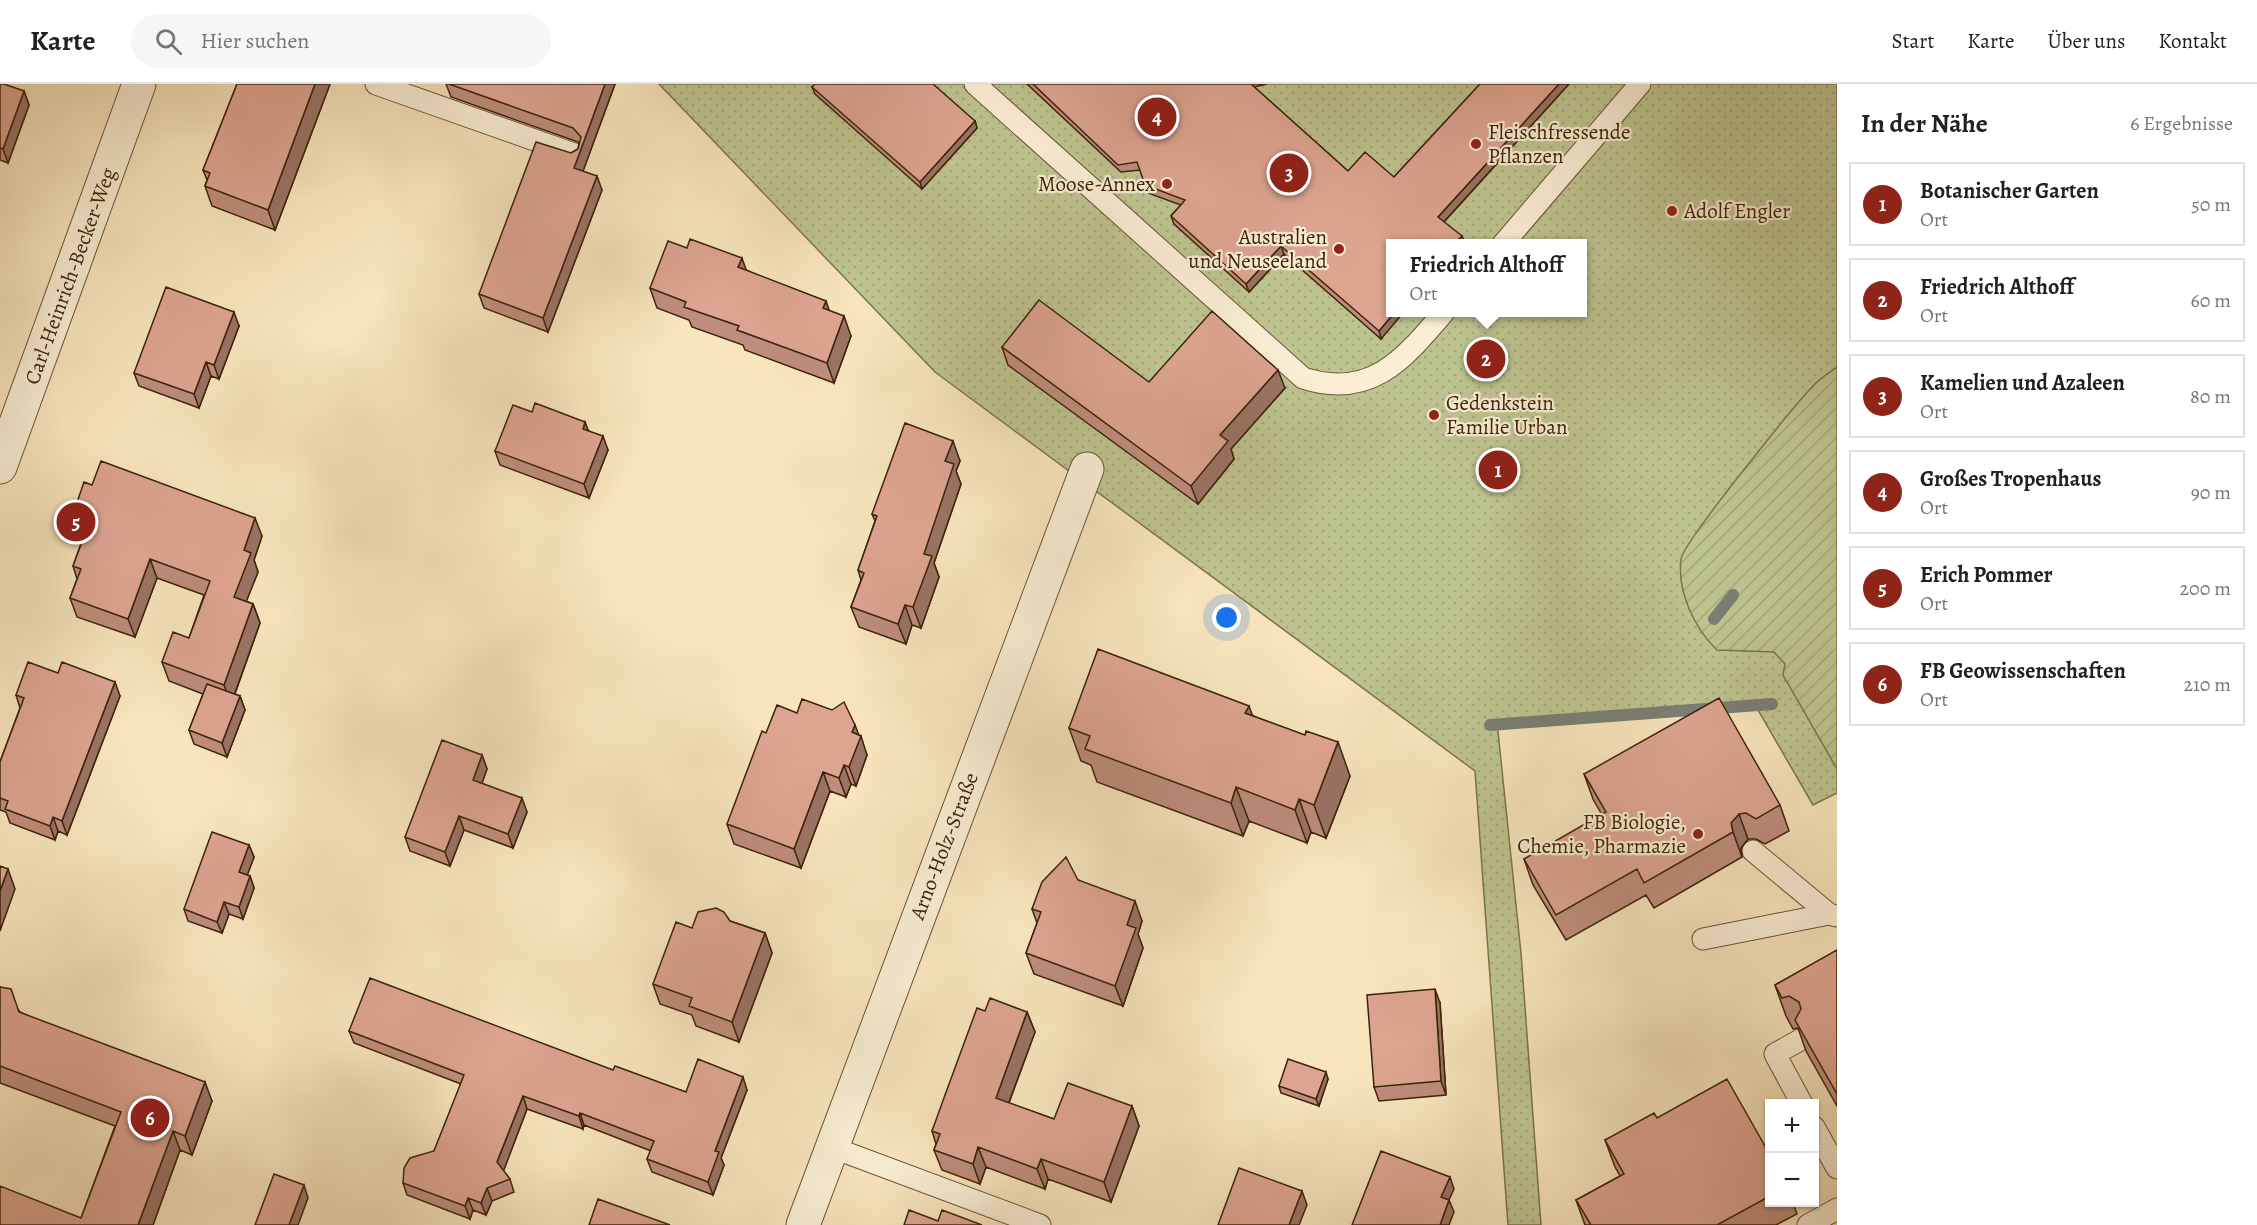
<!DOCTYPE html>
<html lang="de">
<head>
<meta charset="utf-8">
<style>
  body { margin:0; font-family:Alegreya,serif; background:#f6f6f6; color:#202124 }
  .controls { position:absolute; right:18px; bottom:18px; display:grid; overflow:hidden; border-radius:0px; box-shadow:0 2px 4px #0004 }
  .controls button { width:54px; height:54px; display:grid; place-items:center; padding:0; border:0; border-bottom:2px solid #e0e0e0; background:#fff; color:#202124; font:30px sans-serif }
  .you { position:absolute; left:1227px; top:534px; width:21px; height:21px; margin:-15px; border:4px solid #fff; border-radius:50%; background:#1a73e8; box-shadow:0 0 0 9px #1a73e833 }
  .badge { display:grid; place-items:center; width:39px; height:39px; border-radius:50%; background:#8f2418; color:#fff; font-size:20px; font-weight:700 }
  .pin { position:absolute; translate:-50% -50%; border:3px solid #fff; box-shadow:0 2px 6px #0006 }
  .popup { position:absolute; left:1386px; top:155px; width:201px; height:78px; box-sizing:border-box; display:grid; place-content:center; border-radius:0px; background:#fff; filter:drop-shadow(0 2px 4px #0005); font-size:20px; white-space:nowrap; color:#757577 }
  .popup b { font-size:22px; color:#202124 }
  .popup::after { content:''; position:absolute; left:50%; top:100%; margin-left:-12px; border:12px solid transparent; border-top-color:#fff }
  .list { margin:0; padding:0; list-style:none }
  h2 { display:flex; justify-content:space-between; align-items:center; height:78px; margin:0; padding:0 24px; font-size:26px }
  h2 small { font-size:20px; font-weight:400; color:#757577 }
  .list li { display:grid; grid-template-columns:39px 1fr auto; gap:18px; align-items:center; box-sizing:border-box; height:84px; margin:0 12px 12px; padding:0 12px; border:2px solid #e0e0e0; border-radius:0px }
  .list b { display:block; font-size:22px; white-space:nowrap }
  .list p { margin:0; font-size:20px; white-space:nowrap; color:#757577 }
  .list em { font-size:20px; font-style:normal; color:#757577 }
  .icon { flex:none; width:33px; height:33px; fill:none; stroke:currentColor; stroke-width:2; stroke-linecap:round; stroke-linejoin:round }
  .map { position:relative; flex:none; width:1837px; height:1141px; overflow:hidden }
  header { display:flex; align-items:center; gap:36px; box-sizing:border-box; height:84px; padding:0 30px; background:#fff; border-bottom:2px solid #e0e0e0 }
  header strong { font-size:28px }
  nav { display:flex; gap:33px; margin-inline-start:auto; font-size:21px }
  .search { width:420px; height:54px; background:#f6f6f6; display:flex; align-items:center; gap:15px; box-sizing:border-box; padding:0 21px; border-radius:33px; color:#757577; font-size:22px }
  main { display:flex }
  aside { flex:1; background:#fff }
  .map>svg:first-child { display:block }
  .park { fill:url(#park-dots); stroke:#7d744c; stroke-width:1.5; fill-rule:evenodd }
  .garden { fill:url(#garden-furrows); stroke:#7d744c; stroke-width:1.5 }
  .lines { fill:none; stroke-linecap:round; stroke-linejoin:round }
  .stream { stroke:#7a7f74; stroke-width:12 }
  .service-casing { stroke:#6b5434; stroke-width:23 }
  .minor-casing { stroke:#6b5434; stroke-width:35 }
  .service { stroke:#faeed4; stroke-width:21 }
  .minor { stroke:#faeed4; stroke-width:33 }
  .wall { fill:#be8d7d; stroke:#3c2307; stroke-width:1.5 }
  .shaded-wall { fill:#9b7366; stroke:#3c2307; stroke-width:1.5 }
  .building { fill:#dda491; stroke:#3c2307; stroke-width:1.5 }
  .poi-dot { fill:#8f2418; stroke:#faeed4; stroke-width:2 }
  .labels { text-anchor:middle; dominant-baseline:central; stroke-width:4.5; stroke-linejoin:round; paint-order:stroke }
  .poi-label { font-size:21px; fill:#3c2307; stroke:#faeed4; text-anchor:start }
  .street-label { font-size:21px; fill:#3c2307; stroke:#faeed4 }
</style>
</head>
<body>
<header>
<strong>Karte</strong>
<div class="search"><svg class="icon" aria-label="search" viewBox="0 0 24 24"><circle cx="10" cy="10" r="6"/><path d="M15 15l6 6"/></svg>Hier suchen</div>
<nav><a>Start</a><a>Karte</a><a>Über uns</a><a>Kontakt</a></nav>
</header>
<main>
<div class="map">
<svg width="1837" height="1141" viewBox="0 0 1837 1141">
  <defs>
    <pattern id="park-dots" width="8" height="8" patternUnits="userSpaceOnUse" patternTransform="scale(1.5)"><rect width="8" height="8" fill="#bec490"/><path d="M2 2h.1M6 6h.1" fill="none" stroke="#a4a87b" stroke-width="1.8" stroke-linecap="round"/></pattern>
    <pattern id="garden-furrows" width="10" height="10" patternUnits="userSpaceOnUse" patternTransform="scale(1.5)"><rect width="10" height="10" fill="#bec490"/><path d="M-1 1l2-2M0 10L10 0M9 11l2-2" fill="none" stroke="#a4a87b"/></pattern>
  </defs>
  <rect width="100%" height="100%" fill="#f8e5bd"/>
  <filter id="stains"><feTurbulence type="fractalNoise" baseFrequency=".00333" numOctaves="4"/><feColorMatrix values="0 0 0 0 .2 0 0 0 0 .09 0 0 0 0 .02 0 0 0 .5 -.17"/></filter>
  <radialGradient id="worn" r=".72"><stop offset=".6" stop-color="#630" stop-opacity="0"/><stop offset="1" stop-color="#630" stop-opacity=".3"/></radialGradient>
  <path class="park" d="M 659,0 L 1837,0 L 1837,709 L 1813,721 L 1754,619 L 1497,638 L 1521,869 L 1541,1141 L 1508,1141 L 1475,687 L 935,288 ZM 1390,160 L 1582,160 L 1582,228 L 1390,228 Z"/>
  <path class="garden" d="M 1837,283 L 1837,685 L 1783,591 L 1785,580 L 1774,568 L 1717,566 C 1694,544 1677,507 1681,475 C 1682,460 1794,322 1812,303 C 1819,295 1829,289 1837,283 Z"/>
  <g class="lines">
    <path class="stream" d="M 1714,535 L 1733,511
      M 1490,641 L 1772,620"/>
    <defs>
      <path id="service" d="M 376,0 L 574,70
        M 975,0 L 1303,294 C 1371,316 1404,275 1444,228
        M 1503,160 L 1640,0
        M 1753,767 L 1829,830 L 1836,832
        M 1703,855 L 1829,830
        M 1800,956 L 1775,970 L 1802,1020
        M 1814,1043 L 1837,1084
        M 831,1063 L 1040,1141
        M 1808,1141 L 1837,1125"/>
      <path id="minor" d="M 0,383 L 139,0
        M 803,1141 L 1087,385"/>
    </defs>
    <use href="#service" class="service-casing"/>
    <use href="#minor" class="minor-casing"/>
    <use href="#service" class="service"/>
    <use href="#minor" class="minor"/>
  </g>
  <path class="wall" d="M 0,0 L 24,7 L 29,21 L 8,79 L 0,76 Z
    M 237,0 L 330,0 L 275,146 L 212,122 L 205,102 L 207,96 L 203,86 Z
    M 446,0 L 615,0 L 583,87 L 602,106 L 548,248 L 484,224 L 479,210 L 571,69 L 578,65 L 579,59 L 578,58 L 451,13 Z
    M 1027,0 L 1267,0 L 1254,3 L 1348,87 L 1394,93 L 1480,0 L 1569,0 L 1444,138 L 1381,255 L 1284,170 L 1249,208 L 1174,140 L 1171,132 L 1181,121 L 1148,109 L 1140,86 L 1121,88 Z
    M 812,3 L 975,37 L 977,44 L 922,105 L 815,10 Z
    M 746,186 L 829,227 L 851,252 L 834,299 L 745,266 L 743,261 L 692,243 L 689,236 L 657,224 L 650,204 Z
    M 239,242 L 219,295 L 211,292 L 199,324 L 139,302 L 134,289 Z
    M 1002,263 L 1149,298 L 1285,304 L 1231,365 L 1234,375 L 1198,420 L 1008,281 Z
    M 532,328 L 585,338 L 588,346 L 608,366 L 589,414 L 500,381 L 495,367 Z
    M 960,377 L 956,387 L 961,400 L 934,479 L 939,493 L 921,544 L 912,541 L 906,560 L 859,543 L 851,523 L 861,496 L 858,486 L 875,437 L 872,430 Z
    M 92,401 L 262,452 L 254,476 L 258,488 L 246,517 L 253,520 L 260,539 L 235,610 L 240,612 L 245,626 L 227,673 L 194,660 L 189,646 L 203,610 L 169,597 L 162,578 L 189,554 L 204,511 L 157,494 L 135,553 L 77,533 L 70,514 L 77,495 L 73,482 L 84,451 L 79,449 L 73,430 Z
    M 16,611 L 120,612 L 67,751 L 58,747 L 55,756 L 10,739 L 6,728 L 0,726 L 0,678 L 20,624 Z
    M 1252,631 L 1350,692 L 1326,754 L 1311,748 L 1307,759 L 1249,737 L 1243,752 L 1097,698 L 1091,681 L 1081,677 L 1069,644 Z
    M 858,651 L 867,671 L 856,702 L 851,700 L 846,713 L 830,707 L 801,784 L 734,760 L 727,740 Z
    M 482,671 L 487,685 L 482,699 L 527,728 L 513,764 L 464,746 L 450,782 L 410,767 L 405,753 Z
    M 1584,690 L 1780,721 L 1789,747 L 1765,760 L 1756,755 L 1748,755 L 1741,764 L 1742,773 L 1654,824 L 1646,811 L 1566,856 L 1533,801 L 1524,775 L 1602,731 L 1593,715 Z
    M 249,761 L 254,773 L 247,791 L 250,792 L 254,804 L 243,835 L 229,830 L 222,849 L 188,837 L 184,825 Z
    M 1078,796 L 1142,837 L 1138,850 L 1143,864 L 1123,922 L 1034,890 L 1026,869 L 1037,839 L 1032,825 Z
    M 730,837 L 765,849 L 772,869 L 739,958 L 696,942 L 692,931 L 660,920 L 653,900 L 692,844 Z
    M 1837,866 L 1837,1022 L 1806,967 L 1798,944 L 1793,945 L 1786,932 L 1775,901 Z
    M 0,903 L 20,928 L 212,1017 L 192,1071 L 180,1066 L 153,1141 L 0,1141 L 81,1134 L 115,1042 L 0,999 Z
    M 1440,919 L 1446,1011 L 1379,1017 L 1374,1003 Z
    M 985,927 L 1027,928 L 1035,948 L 1009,1019 L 1054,1035 L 1132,1022 L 1139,1042 L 1111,1118 L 1048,1095 L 1045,1105 L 986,1083 L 980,1100 L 942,1086 L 934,1066 L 936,1060 L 932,1047 Z
    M 349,947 L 613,986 L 686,1008 L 747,1006 L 721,1074 L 724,1081 L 713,1111 L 652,1088 L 647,1075 L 651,1067 L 584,1041 L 583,1045 L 527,1025 L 503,1087 L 510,1095 L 514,1108 L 492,1117 L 486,1131 L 473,1126 L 470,1135 L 407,1111 L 403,1099 L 434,1067 L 461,1000 L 354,959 Z
    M 1328,995 L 1319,1022 L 1281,1009 L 1279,1002 Z
    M 1657,1034 L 1770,1071 L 1770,1119 L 1793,1119 L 1797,1130 L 1776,1141 L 1585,1141 L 1576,1116 L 1620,1092 L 1615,1083 L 1605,1056 Z"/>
  <path class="shaded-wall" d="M 315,0 L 330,0 L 275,146 L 268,126 Z
    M 605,0 L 615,0 L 579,98 L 574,84 Z
    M 1559,0 L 1569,0 L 1441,141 L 1438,133 Z
    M 24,7 L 29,21 L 8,79 L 3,65 Z
    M 975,37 L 977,44 L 922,105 L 920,98 Z
    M 597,92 L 602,106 L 548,248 L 543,234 Z
    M 1462,152 L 1465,159 L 1455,159 Z
    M 1281,162 L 1284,170 L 1249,208 L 1246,200 Z
    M 742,174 L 749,194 L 738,183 Z
    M 826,217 L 833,237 L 823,224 Z
    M 234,228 L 239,242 L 219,295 L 214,281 Z
    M 1395,228 L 1404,228 L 1381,255 L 1379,247 Z
    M 844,232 L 851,252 L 834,299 L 827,279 Z
    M 206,278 L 211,292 L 199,324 L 194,310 Z
    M 1278,286 L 1285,304 L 1231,365 L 1234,375 L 1198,420 L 1191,402 L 1220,351 Z
    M 585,338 L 590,352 L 583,345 Z
    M 603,352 L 608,366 L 589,414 L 584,400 Z
    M 953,357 L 960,377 L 956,387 L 961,400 L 934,479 L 939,493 L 921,544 L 913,523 L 924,470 L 945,377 Z
    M 255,434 L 262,452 L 254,476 L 258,488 L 241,531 L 234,513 L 244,466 Z
    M 150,475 L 157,494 L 135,553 L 128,535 Z
    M 253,520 L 260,539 L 231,620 L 224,601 Z
    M 905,521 L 912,541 L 906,560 L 898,540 Z
    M 115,598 L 120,612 L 67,751 L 62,737 Z
    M 240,612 L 245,626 L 227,673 L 222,659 Z
    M 1249,622 L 1261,655 L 1245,629 Z
    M 855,641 L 860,654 L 861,652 L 867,671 L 856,702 L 849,683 L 852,648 Z
    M 1338,658 L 1350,692 L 1326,754 L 1314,721 Z
    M 482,671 L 487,685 L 478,710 L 473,696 Z
    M 844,681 L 851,700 L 846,713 L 839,694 Z
    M 823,688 L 830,707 L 801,784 L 794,765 Z
    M 1236,703 L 1249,737 L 1243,752 L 1231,719 Z
    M 522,714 L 527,728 L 513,764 L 508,750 Z
    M 1299,715 L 1311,748 L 1307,759 L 1295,726 Z
    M 1739,730 L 1748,755 L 1741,764 L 1742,773 L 1733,748 L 1731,739 Z
    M 459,732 L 464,746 L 450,782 L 445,768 Z
    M 53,733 L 58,747 L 55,756 L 50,742 Z
    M 249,761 L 254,773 L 244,800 L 239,788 Z
    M 8,785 L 15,805 L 0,847 L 0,807 Z
    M 250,792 L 254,804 L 243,835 L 239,823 Z
    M 1135,817 L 1142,837 L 1138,850 L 1143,864 L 1123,922 L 1115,902 L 1127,841 Z
    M 224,818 L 229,830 L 222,849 L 217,838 Z
    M 765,849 L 772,869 L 739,958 L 732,938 Z
    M 1435,905 L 1440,919 L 1446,1011 L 1441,997 Z
    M 1027,928 L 1035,948 L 1003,1034 L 996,1014 Z
    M 1326,988 L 1328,995 L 1319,1022 L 1316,1015 Z
    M 743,993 L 747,1006 L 721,1074 L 724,1081 L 713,1111 L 708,1098 L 715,1067 Z
    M 205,998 L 212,1017 L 192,1071 L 185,1052 Z
    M 523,1012 L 527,1025 L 502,1091 L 497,1078 Z
    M 1132,1022 L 1139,1042 L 1111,1118 L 1104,1098 Z
    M 580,1029 L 584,1041 L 583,1045 L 579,1032 Z
    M 173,1047 L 180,1066 L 153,1141 L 138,1141 Z
    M 978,1063 L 986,1083 L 980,1100 L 973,1080 Z
    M 1041,1075 L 1048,1095 L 1045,1105 L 1037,1085 Z
    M 1450,1093 L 1454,1105 L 1445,1125 L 1441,1113 Z
    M 304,1101 L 308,1114 L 298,1141 L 289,1141 Z
    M 487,1104 L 492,1117 L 486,1131 L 481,1119 Z
    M 1302,1107 L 1307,1121 L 1299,1141 L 1289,1141 Z
    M 468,1114 L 473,1126 L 470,1135 L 465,1122 Z
    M 1449,1116 L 1454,1128 L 1449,1141 L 1440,1141 Z"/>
  <path class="building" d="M 0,0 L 4,0 L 24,7 L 3,65 L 0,64 Z
    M 237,0 L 315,0 L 268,126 L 205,102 L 210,89 L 203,86 Z
    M 449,0 L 605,0 L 574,84 L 597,92 L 543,234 L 479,210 L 536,58 L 571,69 L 578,65 L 581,53 L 573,44 Z
    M 815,0 L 933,0 L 975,37 L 920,98 L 812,3 Z
    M 1033,0 L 1251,0 L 1348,87 L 1365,68 L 1394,93 L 1480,0 L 1559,0 L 1438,133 L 1462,152 L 1455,159 L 1390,159 L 1390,228 L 1395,228 L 1379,247 L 1281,162 L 1246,200 L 1171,132 L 1185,116 L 1145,101 L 1137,78 L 1118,81 Z
    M 690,155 L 742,174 L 738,183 L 826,217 L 823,224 L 844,232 L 827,279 L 737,246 L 739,242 L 684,223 L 686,218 L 650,204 L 668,157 L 687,164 Z
    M 166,203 L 234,228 L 214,281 L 206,278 L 194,310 L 134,289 Z
    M 1039,216 L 1149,298 L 1212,227 L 1278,286 L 1220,351 L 1228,357 L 1191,402 L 1002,263 Z
    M 535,319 L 585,338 L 583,345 L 603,352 L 584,400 L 495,367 L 513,321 L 532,328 Z
    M 905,339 L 953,357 L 945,377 L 954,380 L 924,470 L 932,472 L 913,523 L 905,521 L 898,540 L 851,523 L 864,489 L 858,486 L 877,432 L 872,430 Z
    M 101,377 L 255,434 L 244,466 L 251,469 L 234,513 L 253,520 L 224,601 L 162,578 L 173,548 L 189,554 L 210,497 L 150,475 L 128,535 L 70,514 L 81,485 L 73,482 L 90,436 L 73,430 L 84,398 L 92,401 Z
    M 1098,565 L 1249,622 L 1245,629 L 1305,651 L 1306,647 L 1338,658 L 1314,721 L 1299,715 L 1295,726 L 1236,703 L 1231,719 L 1085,665 L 1090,652 L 1069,644 Z
    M 28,578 L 58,589 L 62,578 L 115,598 L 62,737 L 53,733 L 50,742 L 5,725 L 8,717 L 0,714 L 0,678 L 24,614 L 16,611 Z
    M 207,600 L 240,612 L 222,659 L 189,646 Z
    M 1719,614 L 1780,721 L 1756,735 L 1746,729 L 1739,730 L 1731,739 L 1733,748 L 1644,799 L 1637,785 L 1556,831 L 1524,775 L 1606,728 L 1584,690 Z
    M 802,615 L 832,626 L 844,618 L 855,641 L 852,648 L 861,652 L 849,683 L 844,681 L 839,694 L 823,688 L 794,765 L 727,740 L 762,647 L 766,649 L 777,621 L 797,629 Z
    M 442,656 L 482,671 L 473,696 L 522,714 L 508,750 L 459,732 L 445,768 L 405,753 Z
    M 212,748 L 249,761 L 239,788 L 250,792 L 239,823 L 224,818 L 217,838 L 184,825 Z
    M 1066,773 L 1078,796 L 1135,817 L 1127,841 L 1136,844 L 1115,902 L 1026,869 L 1041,828 L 1032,825 L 1042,798 Z
    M 0,782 L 8,785 L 0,807 Z
    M 716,824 L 724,828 L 730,837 L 765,849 L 732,938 L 689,922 L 692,914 L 653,900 L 676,838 L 692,844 L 698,828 Z
    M 1837,866 L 1837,1010 L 1795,936 L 1801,925 L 1799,918 L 1789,912 L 1782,914 L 1775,901 Z
    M 370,894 L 613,986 L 615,982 L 686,1008 L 698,975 L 743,993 L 715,1067 L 719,1068 L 708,1098 L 647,1075 L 654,1057 L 580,1029 L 579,1032 L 523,1012 L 497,1078 L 510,1095 L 487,1104 L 481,1119 L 468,1114 L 465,1122 L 403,1099 L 404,1084 L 410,1074 L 434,1067 L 464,991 L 349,947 Z
    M 0,903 L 11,905 L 19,928 L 205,998 L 185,1052 L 173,1047 L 138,1141 L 0,1141 L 0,1102 L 81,1134 L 121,1028 L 0,982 Z
    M 1435,905 L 1441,997 L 1374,1003 L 1367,911 Z
    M 990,914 L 1027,928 L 996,1014 L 1054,1035 L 1068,999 L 1132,1022 L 1104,1098 L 1041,1075 L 1037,1085 L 978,1063 L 973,1080 L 934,1066 L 940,1050 L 932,1047 L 945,1011 L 977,924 L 985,927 Z
    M 1288,975 L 1326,988 L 1316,1015 L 1279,1002 Z
    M 1727,995 L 1770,1071 L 1770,1112 L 1717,1141 L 1591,1141 L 1576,1116 L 1624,1090 L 1605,1056 L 1654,1029 L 1657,1034 Z
    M 1381,1067 L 1450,1093 L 1441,1113 L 1449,1116 L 1440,1141 L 1352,1141 Z
    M 1239,1084 L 1302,1107 L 1289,1141 L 1218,1141 Z
    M 274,1090 L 304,1101 L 289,1141 L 255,1141 Z
    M 598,1115 L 670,1141 L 589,1141 Z
    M 909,1126 L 938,1137 L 942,1126 L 982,1141 L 904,1141 Z"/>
  <g class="poi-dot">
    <circle cx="1476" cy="60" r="6"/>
    <circle cx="1167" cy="100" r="6"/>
    <circle cx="1672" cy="127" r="6"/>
    <circle cx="1339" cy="165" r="6"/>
    <circle cx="1434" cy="331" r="6"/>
    <circle cx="1698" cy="750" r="6"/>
  </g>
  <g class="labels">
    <g class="poi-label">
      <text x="1488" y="48">Fleischfressende<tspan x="1488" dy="24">Pflanzen</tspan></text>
      <text x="1155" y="100" text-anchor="end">Moose-Annex</text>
      <text x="1684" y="127">Adolf Engler</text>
      <text x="1327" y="153" text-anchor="end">Australien<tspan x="1327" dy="24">und Neuseeland</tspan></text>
      <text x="1446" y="319">Gedenkstein<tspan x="1446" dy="24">Familie Urban</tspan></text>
      <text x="1686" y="738" text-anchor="end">FB Biologie,<tspan x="1686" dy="24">Chemie, Pharmazie</tspan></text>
    </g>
    <g class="street-label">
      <text transform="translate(70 192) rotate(-70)">Carl-Heinrich-Becker-Weg</text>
      <text transform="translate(944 762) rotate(-69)">Arno-Holz-Straße</text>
    </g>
  </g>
  <rect width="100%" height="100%" filter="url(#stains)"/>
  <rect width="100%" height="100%" fill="url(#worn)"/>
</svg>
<div class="controls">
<button>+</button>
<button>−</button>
</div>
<div class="you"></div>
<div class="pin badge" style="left:1498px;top:386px">1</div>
<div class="pin badge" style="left:1486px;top:275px">2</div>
<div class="popup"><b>Friedrich Althoff</b>Ort</div>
<div class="pin badge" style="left:1289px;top:89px">3</div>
<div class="pin badge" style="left:1157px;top:33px">4</div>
<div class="pin badge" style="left:76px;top:438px">5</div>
<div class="pin badge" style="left:150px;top:1034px">6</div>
</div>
<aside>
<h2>In der Nähe<small>6 Ergebnisse</small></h2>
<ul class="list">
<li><span class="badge">1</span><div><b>Botanischer Garten</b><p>Ort</p></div><em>50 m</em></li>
<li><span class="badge">2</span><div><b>Friedrich Althoff</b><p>Ort</p></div><em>60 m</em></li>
<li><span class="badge">3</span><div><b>Kamelien und Azaleen</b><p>Ort</p></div><em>80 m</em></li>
<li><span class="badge">4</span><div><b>Großes Tropenhaus</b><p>Ort</p></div><em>90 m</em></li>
<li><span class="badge">5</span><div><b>Erich Pommer</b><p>Ort</p></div><em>200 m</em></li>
<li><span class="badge">6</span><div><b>FB Geowissenschaften</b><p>Ort</p></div><em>210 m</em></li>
</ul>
</aside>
</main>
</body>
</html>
